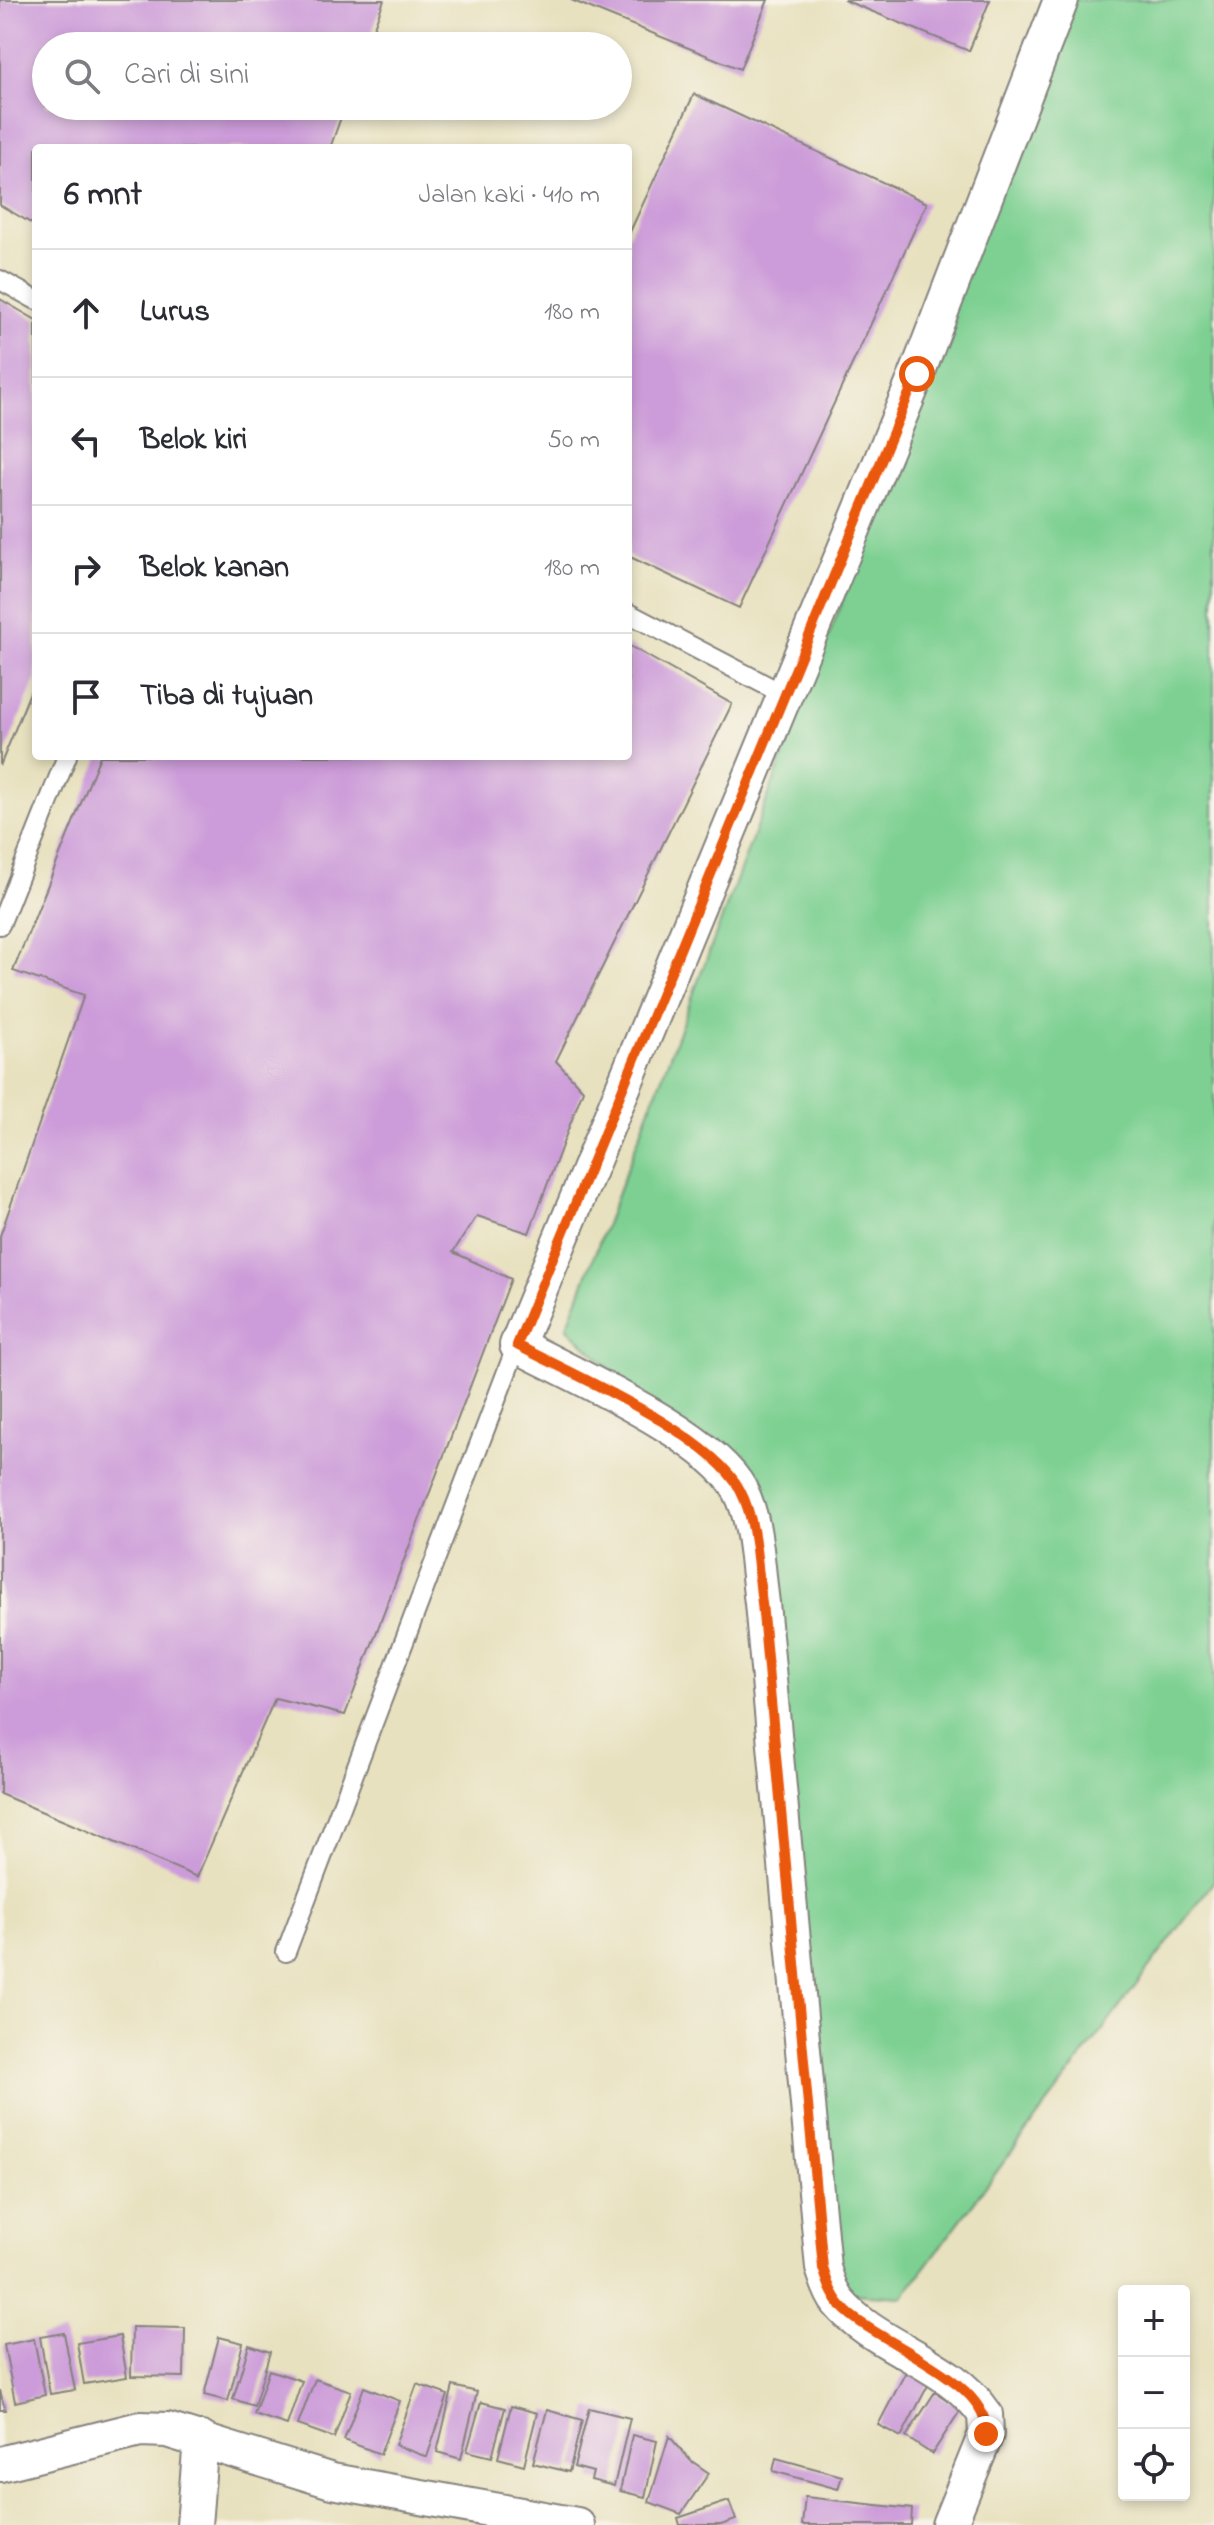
<!DOCTYPE html>
<html lang="id">
<head>
<meta charset="utf-8">
<style>
  body { margin:0; font-family:"Indie Flower",sans-serif; background:#f2f2f3; color:#2b2b33 }
  .controls { position:absolute; right:24px; bottom:24px; display:grid; overflow:hidden; border-radius:8px; box-shadow:0 4px 12px #0003 }
  .controls button { width:72px; height:72px; display:grid; place-items:center; padding:0; border:0; border-bottom:2px solid #e1e1e2; background:#fff; color:#2b2b33; font:40px sans-serif }
  .stop { position:absolute; width:24px; height:24px; margin:-18px; border:6px solid #ea580c; border-radius:50%; background:#fff }
  .stop.end { background:#ea580c; border-color:#fff; box-shadow:0 2px 8px #0008 }
  .list { margin:0; padding:0; list-style:none }
  h2 { display:flex; justify-content:space-between; align-items:center; height:104px; margin:0; padding:0 32px; font-size:34px }
  h2 small { font-size:26px; font-weight:400; color:#7c7c81 }
  .list li { display:grid; grid-template-columns:52px 1fr auto; gap:24px; align-items:center; box-sizing:border-box; height:128px; padding:0 32px; border-top:2px solid #e1e1e2 }
  .list b { display:block; font-size:30px; white-space:nowrap }
  .list em { font-size:26px; font-style:normal; color:#7c7c81 }
  .icon { flex:none; width:44px; height:44px; fill:none; stroke:currentColor; stroke-width:2; stroke-linecap:round; stroke-linejoin:round }
  .map { position:relative; flex:none; width:1214px; height:2525px; overflow:hidden }
  .search { position:absolute; background:#fff; box-shadow:0 4px 12px #0003; left:32px; top:32px; width:600px; height:88px; display:flex; align-items:center; gap:20px; box-sizing:border-box; padding:0 28px; border-radius:44px; color:#7c7c81; font-size:30px }
  .panel { position:absolute; background:#fff; box-shadow:0 4px 12px #0003; left:32px; top:144px; width:600px; height:616px; border-radius:8px }
  .map>svg:first-child { display:block }
  .green { fill:#7dd092; stroke:#507966; stroke-width:2 }
  .building { fill:#cc9bd9 }
  .lines { fill:none; stroke-linecap:round; stroke-linejoin:round }
  .lane-casing { stroke:#85827d; stroke-width:22 }
  .street-casing { stroke:#85827d; stroke-width:38 }
  .lane { stroke:#fff; stroke-width:18 }
  .street { stroke:#fff; stroke-width:34 }
  .route { stroke:#ea580c; stroke-width:10 }
</style>
</head>
<body>
<div class="map">
<svg width="1214" height="2525" viewBox="0 0 1214 2525">
  <rect width="100%" height="100%" fill="#f7f3e8"/>
  <filter id="ink" filterUnits="userSpaceOnUse"><feTurbulence type="fractalNoise" baseFrequency=".0125" numOctaves="2"/><feDisplacementMap in="SourceGraphic" scale="16" xChannelSelector="R" yChannelSelector="G"/><feConvolveMatrix kernelMatrix="1 2 1 2 8 2 1 2 1" color-interpolation-filters="sRGB"/></filter>
  <filter id="wash" filterUnits="userSpaceOnUse"><feTurbulence type="fractalNoise" baseFrequency=".006" numOctaves="4" result="noise"/><feDisplacementMap in="SourceGraphic" scale="32" xChannelSelector="R" yChannelSelector="G"/><feGaussianBlur stdDeviation="1.8" result="paint"/><feColorMatrix in="noise" values="0 0 0 0 0 0 0 0 0 0 0 0 0 0 0 0 0 1.4 0 .05"/><feComposite in="paint" operator="in"/></filter>
  <g filter="url(#wash)">
    <rect width="100%" height="100%" fill="#e8e1bf"/>
    <path class="green" d="M 1070,0 L 1214,0 L 1214,1881 L 903,2297 L 816,2292 L 760,1516 L 567,1327 Z"/>
    <g id="blocks">
      <path class="building" d="M 0,0 L 384,0 L 367,46 L 46,46 L 46,106 L 345,106 L 330,148 L 36,148 L 36,226 L 0,205 Z
        M 571,0 L 768,0 L 740,69 Z
        M 844,0 L 990,0 L 969,51 Z
        M 694,94 L 927,203 L 739,608 L 628,556 L 628,236 Z
        M 0,299 L 36,320 L 36,678 L 0,766 Z
        M 628,645 L 732,704 L 556,1061 L 583,1090 L 529,1233 L 477,1216 L 453,1252 L 511,1279 L 345,1715 L 275,1698 L 197,1877 L 0,1794 L 0,1236 L 84,995 L 13,971 L 100,756 L 628,756 Z
        M 132,2327 L 185,2328 L 184,2377 L 131,2376 Z
        M 64,2333 L 75,2390 L 50,2394 L 40,2337 Z
        M 120,2336 L 127,2377 L 84,2384 L 77,2343 Z
        M 219,2337 L 243,2343 L 228,2401 L 204,2395 Z
        M 34,2339 L 45,2395 L 15,2402 L 4,2345 Z
        M 249,2345 L 270,2352 L 254,2406 L 233,2399 Z
        M 912,2360 L 935,2372 L 901,2437 L 878,2425 Z
        M 269,2370 L 302,2381 L 287,2425 L 254,2414 Z
        M 315,2379 L 351,2391 L 334,2438 L 298,2425 Z
        M 417,2384 L 448,2395 L 427,2457 L 395,2445 Z
        M 453,2386 L 477,2392 L 461,2459 L 437,2452 Z
        M 364,2387 L 400,2401 L 380,2454 L 344,2440 Z
        M 0,2390 L 5,2410 L 0,2410 Z
        M 935,2392 L 961,2409 L 932,2454 L 906,2437 Z
        M 481,2402 L 505,2408 L 492,2457 L 467,2451 Z
        M 511,2406 L 537,2413 L 524,2465 L 498,2458 Z
        M 589,2408 L 630,2418 L 614,2486 L 591,2480 L 593,2472 L 574,2467 Z
        M 547,2410 L 582,2420 L 569,2472 L 533,2463 Z
        M 632,2435 L 657,2441 L 645,2497 L 620,2491 Z
        M 669,2436 L 690,2460 L 709,2473 L 681,2514 L 649,2502 Z
        M 776,2458 L 842,2476 L 838,2489 L 773,2471 Z
        M 805,2497 L 912,2509 L 911,2525 L 802,2525 Z
        M 729,2501 L 736,2520 L 721,2525 L 680,2525 L 678,2518 Z"/>
    </g>
  </g>
  <g filter="url(#ink)">
    <use href="#blocks" fill-opacity="0" stroke="#85827d" stroke-width="2"/>
    <g class="lines">
      <defs>
        <path id="lane" d="M 0,280 L 36,300
          M 628,613 L 783,694
          M 0,925 L 67,756
          M 286,1952 L 517,1345"/>
        <path id="street" d="M 0,2464 L 140,2429 L 167,2430 L 332,2481 L 577,2525
          M 194,2525 L 201,2439
          M 949,2525 L 986,2434 L 985,2414 C 950,2362 875,2347 838,2302 C 830,2292 827,2279 823,2268 L 762,1603 C 757,1567 757,1522 740,1490 C 711,1435 573,1375 517,1345 L 917,374 L 1061,0"/>
      </defs>
      <use href="#lane" class="lane-casing"/>
      <use href="#street" class="street-casing"/>
      <use href="#lane" class="lane"/>
      <use href="#street" class="street"/>
    </g>
  </g>
  <g class="lines" filter="url(#ink)">
    <path class="route" d="M 917,374 L 517,1345 C 574,1375 711,1434 740,1490 C 757,1522 757,1567 762,1603 L 823,2268 C 828,2284 833,2299 846,2311 C 879,2343 992,2382 986,2434"/>
  </g>
</svg>
<div class="controls">
<button>+</button>
<button>−</button>
<button><svg class="icon" aria-label="locate" viewBox="0 0 24 24"><circle cx="12" cy="12" r="6"/><path d="M12 2v4M12 18v4M2 12h4M18 12h4"/></svg></button>
</div>
<div class="stop" style="left:917px;top:374px"></div>
<div class="stop end" style="left:986px;top:2434px"></div>
<div class="search"><svg class="icon" aria-label="search" viewBox="0 0 24 24"><circle cx="10" cy="10" r="6"/><path d="M15 15l6 6"/></svg>Cari di sini</div>
<section class="panel">
<h2>6 mnt<small>Jalan kaki · 410 m</small></h2>
<ul class="list">
<li><svg class="icon" aria-label="ahead" viewBox="0 0 24 24"><path d="M12 20V5M6 11l6-6 6 6"/></svg><div><b>Lurus</b></div><em>180 m</em></li>
<li><svg class="icon" aria-label="left" viewBox="0 0 24 24"><path d="M17 20v-9H6M10 6l-5 5 5 5"/></svg><div><b>Belok kiri</b></div><em>50 m</em></li>
<li><svg class="icon" aria-label="right" viewBox="0 0 24 24"><path d="M7 20v-9h11M14 6l5 5-5 5"/></svg><div><b>Belok kanan</b></div><em>180 m</em></li>
<li><svg class="icon" aria-label="arrive" viewBox="0 0 24 24"><path d="M6 21V4h12l-3 4 3 4H6"/></svg><div><b>Tiba di tujuan</b></div></li>
</ul>
</section>
</div>
</body>
</html>
